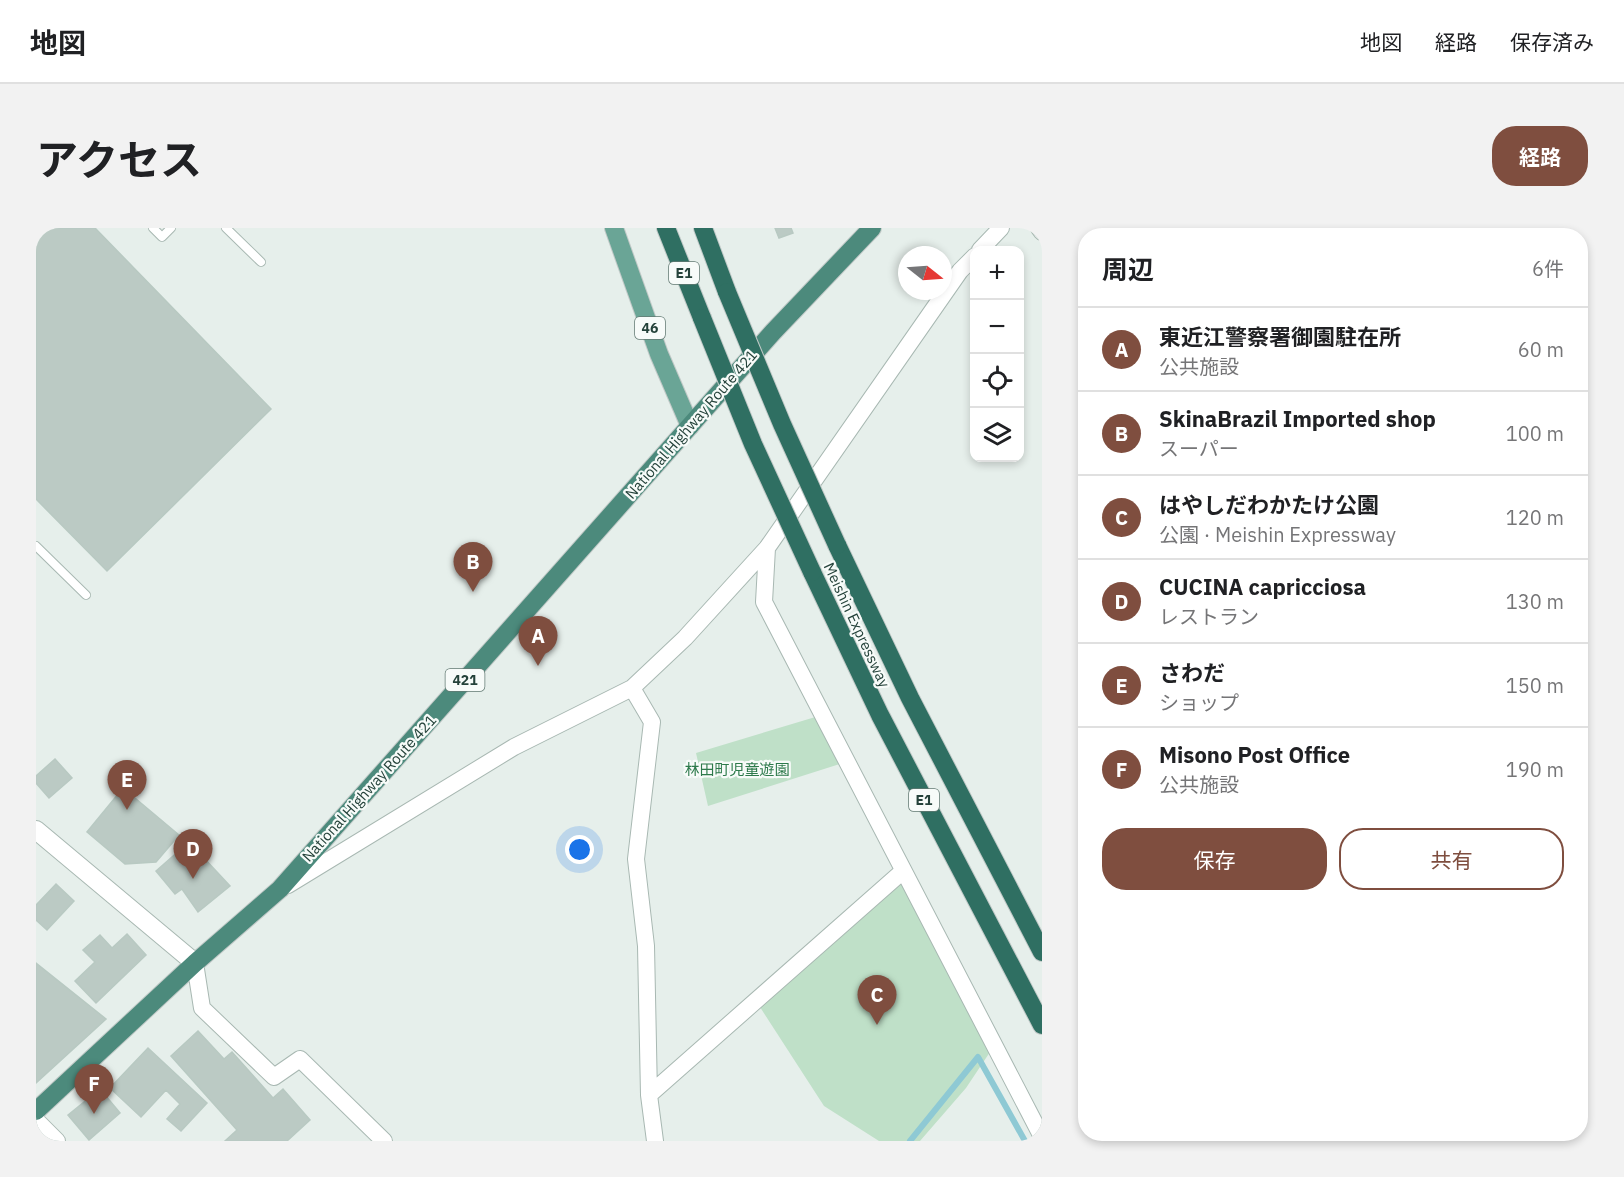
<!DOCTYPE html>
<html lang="ja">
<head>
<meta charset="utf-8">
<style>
  body { margin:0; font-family:"IBM Plex Sans","Noto Sans JP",sans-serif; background:#f2f2f2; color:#202124 }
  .controls { position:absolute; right:18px; top:18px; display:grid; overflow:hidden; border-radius:12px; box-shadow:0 3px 9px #0003 }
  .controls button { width:54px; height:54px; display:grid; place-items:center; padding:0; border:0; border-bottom:2px solid #e0e0e0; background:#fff; color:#202124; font:30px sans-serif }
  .compass { position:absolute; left:862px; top:18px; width:54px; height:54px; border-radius:50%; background:#fff; box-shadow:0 3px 9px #0003; rotate:107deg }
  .you { position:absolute; left:544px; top:622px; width:21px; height:21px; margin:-15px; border:4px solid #fff; border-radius:50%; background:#1a73e8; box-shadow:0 0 0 9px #1a73e833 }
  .badge { display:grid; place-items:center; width:39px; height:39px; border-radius:50%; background:#7f4e3f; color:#fff; font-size:20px; font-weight:700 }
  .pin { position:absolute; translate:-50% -50px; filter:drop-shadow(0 2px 3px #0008) }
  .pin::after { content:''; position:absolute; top:32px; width:21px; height:18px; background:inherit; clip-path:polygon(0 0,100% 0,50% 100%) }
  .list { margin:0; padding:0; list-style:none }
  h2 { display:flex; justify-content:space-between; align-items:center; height:78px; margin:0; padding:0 24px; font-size:26px }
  h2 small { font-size:20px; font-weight:400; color:#757577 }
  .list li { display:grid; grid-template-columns:39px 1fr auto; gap:18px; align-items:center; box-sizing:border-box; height:84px; padding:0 24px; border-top:2px solid #e0e0e0 }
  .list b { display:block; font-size:22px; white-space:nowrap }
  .list p { margin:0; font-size:20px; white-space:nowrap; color:#757577 }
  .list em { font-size:20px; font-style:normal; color:#757577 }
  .actions { display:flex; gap:12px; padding:18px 24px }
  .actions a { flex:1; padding:14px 0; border:2px solid #7f4e3f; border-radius:24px; text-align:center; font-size:21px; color:#7f4e3f }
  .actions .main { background:#7f4e3f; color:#fff }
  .icon { flex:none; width:33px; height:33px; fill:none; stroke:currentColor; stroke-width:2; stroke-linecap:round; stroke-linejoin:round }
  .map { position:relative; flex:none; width:1006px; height:913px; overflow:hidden; border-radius:24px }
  header { display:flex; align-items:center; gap:36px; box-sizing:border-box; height:84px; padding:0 30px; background:#fff; border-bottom:2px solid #e0e0e0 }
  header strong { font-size:28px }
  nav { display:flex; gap:33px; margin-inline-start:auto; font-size:21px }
  .intro { display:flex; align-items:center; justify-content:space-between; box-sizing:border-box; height:144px; padding:0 36px }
  h1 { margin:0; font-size:42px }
  .button { padding:15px 27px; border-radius:24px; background:#7f4e3f; color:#fff; font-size:21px; font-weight:700 }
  main { display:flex; gap:36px; padding:0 36px }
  aside { flex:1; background:#fff; border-radius:24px; box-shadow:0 3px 9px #0003 }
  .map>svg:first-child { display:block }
  .green { fill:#bfe0c8 }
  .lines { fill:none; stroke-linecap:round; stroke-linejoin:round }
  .stream { stroke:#8ec9d4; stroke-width:6 }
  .building { fill:#bbcac4; stroke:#b8c9c2; stroke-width:1.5 }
  .service-casing { stroke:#a8b8b2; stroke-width:10 }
  .minor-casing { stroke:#a8b8b2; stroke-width:18 }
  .tertiary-casing { stroke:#a8b8b2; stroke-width:20 }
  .primary-casing { stroke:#c2cac8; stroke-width:20 }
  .trunk-casing { stroke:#c2cac8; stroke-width:20 }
  .motorway-casing { stroke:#c2cac8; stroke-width:20 }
  .service { stroke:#fff; stroke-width:8 }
  .minor { stroke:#fff; stroke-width:16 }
  .tertiary { stroke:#fff; stroke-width:18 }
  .primary { stroke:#6aa596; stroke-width:18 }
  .trunk { stroke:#4c8a7c; stroke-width:18 }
  .motorway { stroke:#2f6f62; stroke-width:18 }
  .motorway-bridge-casing { stroke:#c2cac8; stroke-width:20; stroke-linecap:butt }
  .motorway-bridge { stroke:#2f6f62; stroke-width:18 }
  .labels { text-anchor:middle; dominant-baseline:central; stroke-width:4.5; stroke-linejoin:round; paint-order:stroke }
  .shield { fill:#f7fbf9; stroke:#637a73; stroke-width:1.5 }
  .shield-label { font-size:14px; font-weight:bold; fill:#24423a }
  .street-label { font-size:15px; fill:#24423a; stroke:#f7fbf9 }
  .park-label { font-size:15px; fill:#2d7a4b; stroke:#f7fbf9 }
</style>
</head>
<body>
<header>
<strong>地図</strong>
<nav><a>地図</a><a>経路</a><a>保存済み</a></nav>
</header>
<div class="intro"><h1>アクセス</h1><a class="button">経路</a></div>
<main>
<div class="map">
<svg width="1006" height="913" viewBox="0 0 1006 913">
  <rect width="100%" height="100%" fill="#e6efeb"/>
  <path class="green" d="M 786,487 L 810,534 L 672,578 L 660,525 Z
    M 867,643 L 958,818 L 930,860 L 884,913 L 843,913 L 788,878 L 722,776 Z"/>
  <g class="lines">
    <path class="stream" d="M 874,913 L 942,829 L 989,913"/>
  </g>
  <path class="building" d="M 0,0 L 59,0 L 235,181 L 71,343 L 0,271 Z
    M 739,0 L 755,0 L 757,5 L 743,10 Z
    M 19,531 L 36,550 L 13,570 L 0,555 L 0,548 Z
    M 87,560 L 143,607 L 120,634 L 89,636 L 51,604 Z
    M 153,614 L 194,658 L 162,684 L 146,661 L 139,666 L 120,643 Z
    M 20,656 L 38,673 L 11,702 L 0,692 L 0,677 Z
    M 91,706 L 110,727 L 60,775 L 39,753 L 59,734 L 47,722 L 64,707 L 76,720 Z
    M 0,735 L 70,791 L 0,855 Z
    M 162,803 L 188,831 L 196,824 L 237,870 L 247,861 L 274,892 L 251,913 L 189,913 L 201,902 L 135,828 Z
    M 112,820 L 171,875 L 145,903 L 131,891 L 144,876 L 130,862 L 105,889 L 74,860 Z
    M 64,861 L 84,885 L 53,912 L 32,887 Z"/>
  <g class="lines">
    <defs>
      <path id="service" d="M 117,0 L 126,9 L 135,0
        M 190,0 L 225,34
        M 0,318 L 50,367"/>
      <path id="minor" d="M 1003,0 L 1006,4
        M 944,22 L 965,0
        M 731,320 L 728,374 L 1006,909
        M 596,460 L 616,494 L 600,631 L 610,718 L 613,867 L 619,913
        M 252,657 L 478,519 L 596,460 L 649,410 L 731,320 L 924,43 L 939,28
        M 159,735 L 166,780 L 238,849 L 264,831 L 348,913
        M 613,867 L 867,643
        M 0,892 L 21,913"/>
      <path id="tertiary" d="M 0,602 L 159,735"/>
      <path id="primary" d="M 578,0 L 623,126 L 654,198"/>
      <path id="trunk" d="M 0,883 L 159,735 L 244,661 L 737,104 L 836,0"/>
      <path id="motorway" d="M 630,0 L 666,90
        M 667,0 L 691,64
        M 801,317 L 874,470 L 1006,724
        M 776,344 L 844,487 L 1006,797"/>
    </defs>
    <use href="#service" class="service-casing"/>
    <use href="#minor" class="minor-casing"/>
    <use href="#tertiary" class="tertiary-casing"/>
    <use href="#primary" class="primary-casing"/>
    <use href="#trunk" class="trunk-casing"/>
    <use href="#motorway" class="motorway-casing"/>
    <use href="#service" class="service"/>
    <use href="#minor" class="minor"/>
    <use href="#tertiary" class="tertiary"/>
    <use href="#primary" class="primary"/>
    <use href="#trunk" class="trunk"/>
    <use href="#motorway" class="motorway"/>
    <defs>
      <path id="motorway-bridge" d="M 691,64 L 746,196 L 801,317
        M 666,90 L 717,216 L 776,344"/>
    </defs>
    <use href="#motorway-bridge" class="motorway-bridge-casing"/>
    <use href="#motorway-bridge" class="motorway-bridge"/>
  </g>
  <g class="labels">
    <g class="shield">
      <rect x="633" y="34" width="30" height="22" rx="4.5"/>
      <rect x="599" y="89" width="30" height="22" rx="4.5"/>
      <rect x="409.5" y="441" width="39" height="22" rx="4.5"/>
      <rect x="873" y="561" width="30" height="22" rx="4.5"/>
    </g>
    <g class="shield-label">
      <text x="648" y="45">E1</text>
      <text x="614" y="100">46</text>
      <text x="429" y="452">421</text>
      <text x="888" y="572">E1</text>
    </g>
    <g class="street-label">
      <text transform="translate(655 196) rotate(-49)">National Highway Route 421</text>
      <text transform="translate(821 397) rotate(65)">Meishin Expressway</text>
      <text transform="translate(333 560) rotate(-48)">National Highway Route 421</text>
    </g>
    <g class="park-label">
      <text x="701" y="541">林田町児童遊園</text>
    </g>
  </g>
</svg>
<div class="controls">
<button>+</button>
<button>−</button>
<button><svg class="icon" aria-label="locate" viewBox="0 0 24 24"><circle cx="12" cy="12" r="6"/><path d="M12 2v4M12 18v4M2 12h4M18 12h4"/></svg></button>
<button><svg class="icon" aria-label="layers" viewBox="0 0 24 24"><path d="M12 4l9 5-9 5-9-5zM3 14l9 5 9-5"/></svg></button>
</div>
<svg class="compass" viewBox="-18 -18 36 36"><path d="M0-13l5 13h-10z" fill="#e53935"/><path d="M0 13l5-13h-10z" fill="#757577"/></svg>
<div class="you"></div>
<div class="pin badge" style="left:502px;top:438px">A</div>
<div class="pin badge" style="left:437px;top:364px">B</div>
<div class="pin badge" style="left:841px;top:797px">C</div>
<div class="pin badge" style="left:157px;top:651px">D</div>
<div class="pin badge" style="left:91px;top:582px">E</div>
<div class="pin badge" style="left:58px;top:886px">F</div>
</div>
<aside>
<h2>周辺<small>6件</small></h2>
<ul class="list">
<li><span class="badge">A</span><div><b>東近江警察署御園駐在所</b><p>公共施設</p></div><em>60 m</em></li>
<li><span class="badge">B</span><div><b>SkinaBrazil Imported shop</b><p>スーパー</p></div><em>100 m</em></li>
<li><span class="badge">C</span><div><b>はやしだわかたけ公園</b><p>公園 · Meishin Expressway</p></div><em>120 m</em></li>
<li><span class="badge">D</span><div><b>CUCINA capricciosa</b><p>レストラン</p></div><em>130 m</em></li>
<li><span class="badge">E</span><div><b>さわだ</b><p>ショップ</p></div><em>150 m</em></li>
<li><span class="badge">F</span><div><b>Misono Post Office</b><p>公共施設</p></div><em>190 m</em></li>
</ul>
<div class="actions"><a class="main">保存</a><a>共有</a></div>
</aside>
</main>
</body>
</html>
